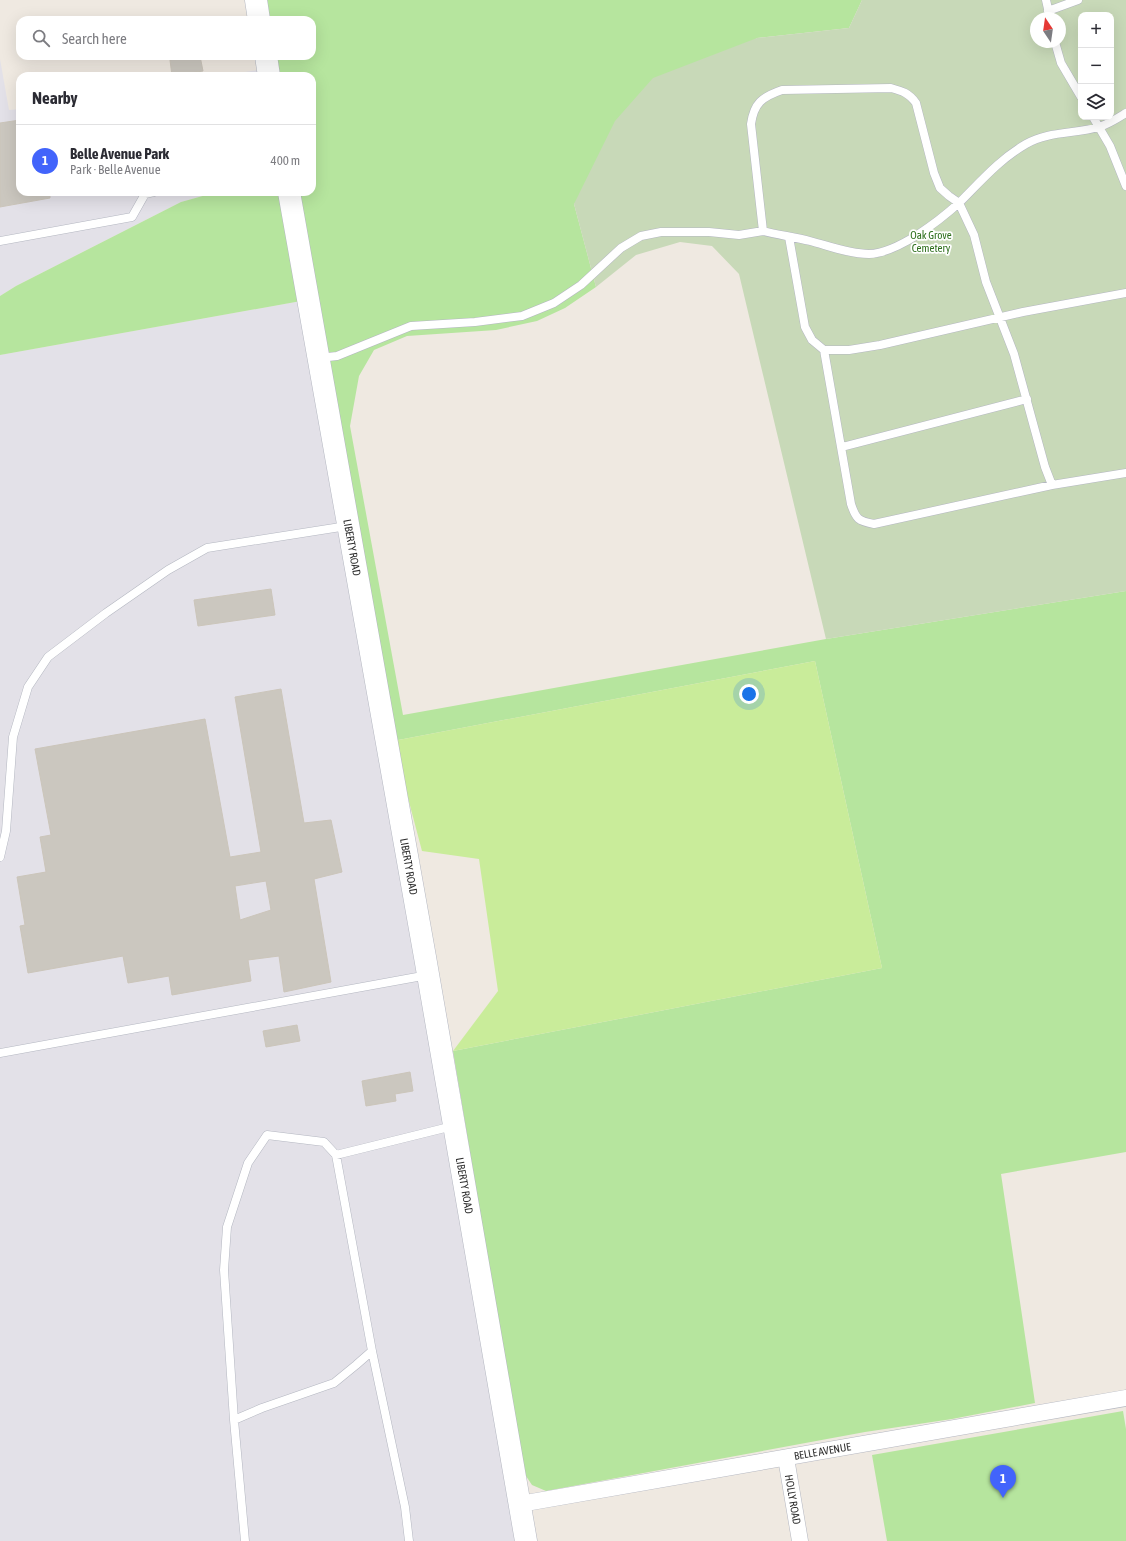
<!DOCTYPE html>
<html lang="en">
<head>
<meta charset="utf-8">
<style>
  body { margin:0; font-family:"Asap Condensed",sans-serif; background:#f7f7f7; color:#2b2b33 }
  .controls { position:absolute; right:12px; top:12px; display:grid; overflow:hidden; border-radius:8px; box-shadow:0 4px 16px #0002 }
  .controls button { width:36px; height:36px; display:grid; place-items:center; padding:0; border:0; border-bottom:1px solid #e1e1e2; background:#fff; color:#2b2b33; font:20px sans-serif }
  .compass { position:absolute; left:1030px; top:12px; width:36px; height:36px; border-radius:50%; background:#fff; box-shadow:0 4px 16px #0002; rotate:347deg }
  .you { position:absolute; left:749px; top:694px; width:14px; height:14px; margin:-10px; border:3px solid #fff; border-radius:50%; background:#1a73e8; box-shadow:0 0 0 6px #1a73e833 }
  .badge { display:grid; place-items:center; width:26px; height:26px; border-radius:50%; background:#4264fb; color:#fff; font-size:13px; font-weight:700 }
  .pin { position:absolute; translate:-50% -33px; filter:drop-shadow(0 1px 2px #0008) }
  .pin::after { content:''; position:absolute; top:21px; width:14px; height:12px; background:inherit; clip-path:polygon(0 0,100% 0,50% 100%) }
  .list { margin:0; padding:0; list-style:none }
  h2 { display:flex; justify-content:space-between; align-items:center; height:52px; margin:0; padding:0 16px; font-size:17px }
  h2 small { font-size:13px; font-weight:400; color:#7c7c81 }
  .list li { display:grid; grid-template-columns:26px 1fr auto; gap:12px; align-items:center; box-sizing:border-box; height:72px; padding:0 16px; border-top:1px solid #e1e1e2 }
  .list b { display:block; font-size:15px; white-space:nowrap }
  .list p { margin:0; font-size:13px; white-space:nowrap; color:#7c7c81 }
  .list em { font-size:13px; font-style:normal; color:#7c7c81 }
  .icon { flex:none; width:22px; height:22px; fill:none; stroke:currentColor; stroke-width:2; stroke-linecap:round; stroke-linejoin:round }
  .map { position:relative; flex:none; width:1126px; height:1541px; overflow:hidden }
  .search { position:absolute; background:#fff; box-shadow:0 4px 16px #0002; left:16px; top:16px; width:300px; height:44px; display:flex; align-items:center; gap:10px; box-sizing:border-box; padding:0 14px; border-radius:12px; color:#7c7c81; font-size:15px }
  .panel { position:absolute; background:#fff; box-shadow:0 4px 16px #0002; left:16px; top:72px; width:300px; height:124px; border-radius:12px }
  .map>svg:first-child { display:block }
  .industrial { fill:#e3e1e8 }
  .green { fill:#b6e59e }
  .cemetery { fill:#c8d9b8; fill-rule:evenodd }
  .pitch { fill:#c9ec9a }
  .building { fill:#cbc7bf; stroke:#cbc5ba; fill-rule:evenodd }
  .lines { fill:none; stroke-linecap:round; stroke-linejoin:round }
  .lane-casing { stroke:#b4b7c1; stroke-width:9 }
  .street-casing { stroke:#b4b7c1; stroke-width:17 }
  .secondary-casing { stroke:#b4b7c1; stroke-width:23 }
  .lane { stroke:#fff; stroke-width:8 }
  .street { stroke:#fff; stroke-width:16 }
  .secondary { stroke:#fff; stroke-width:22 }
  .labels { text-anchor:middle; dominant-baseline:central; stroke-width:3.5; stroke-linejoin:round; paint-order:stroke }
  .park-label { font-size:11px; fill:#2c6e1b; stroke:#fff }
  .street-label { font-size:11px; fill:#2e2e2e; stroke:#fff }
</style>
</head>
<body>
<div class="map">
<svg width="1126" height="1541" viewBox="0 0 1126 1541">
  <rect width="100%" height="100%" fill="#efe9e1"/>
  <path class="industrial" d="M 0,59 L 9,110 L 20,109 L 20,192 L 217,192 L 181,202 L 16,286 L 0,296 Z
    M 276,67 L 277,76 L 220,76 Z
    M 301,301 L 518,1541 L 0,1541 L 0,355 Z"/>
  <path class="green" d="M 264,0 L 862,0 L 849,28 L 757,38 L 574,204 L 596,287 L 565,308 L 537,321 L 496,330 L 407,336 L 374,350 L 359,376 L 350,426 L 403,715 L 826,639 L 1126,591 L 1126,1152 L 1001,1174 L 1035,1403 L 952,1419 L 865,1432 L 546,1491 L 532,1485 L 524,1473 L 453,1051 L 882,968 L 815,661 L 393,741 L 297,192 L 312,192 L 312,76 L 277,76 L 274,56 L 312,56 L 312,20 L 267,20 Z
    M 217,192 L 280,192 L 301,301 L 0,355 L 0,296 L 16,286 L 181,202 Z
    M 1123,1411 L 1126,1429 L 1126,1541 L 887,1541 L 872,1455 Z"/>
  <path class="cemetery" d="M 862,0 L 1126,0 L 1126,591 L 826,639 L 739,274 L 712,246 L 680,242 L 636,255 L 596,287 L 574,204 L 615,121 L 653,78 L 757,38 L 849,28 ZM 1081,15 L 1111,15 L 1111,117 L 1081,117 ZM 1036,18 L 1060,18 L 1060,42 L 1036,42 Z"/>
  <path class="pitch" d="M 815,661 L 882,968 L 453,1051 L 498,991 L 479,859 L 422,851 L 393,741 Z"/>
  <path class="building" d="M 178,56 L 200,56 L 203,71 L 172,76 L 170,60 L 179,58 Z
    M 20,120 L 20,192 L 50,192 L 50,198 L 0,207 L 0,123 Z
    M 271,589 L 275,615 L 198,626 L 194,600 Z
    M 281,689 L 304,823 L 331,820 L 342,872 L 314,879 L 331,982 L 284,992 L 279,956 L 248,960 L 251,981 L 172,995 L 169,976 L 128,983 L 123,956 L 28,973 L 20,926 L 25,925 L 17,877 L 46,872 L 40,837 L 51,835 L 35,749 L 205,719 L 230,857 L 261,852 L 235,697 ZM 266,881 L 271,910 L 240,920 L 235,886 Z
    M 297,1025 L 300,1041 L 266,1047 L 263,1031 Z
    M 410,1072 L 413,1091 L 395,1094 L 396,1101 L 366,1106 L 362,1081 Z"/>
  <g class="lines">
    <defs>
      <path id="lane" d="M 1046,0 L 1050,18
        M 1048,11 L 1078,0
        M 1055,42 L 1061,63 L 1081,97
        M 1093,117 L 1110,146 L 1126,186
        M 789,237 L 805,327 L 812,340 L 824,350 L 851,504 C 856,519 858,521 874,524 L 1052,485 L 1126,473
        M 0,241 L 132,217 L 145,194 L 154,192
        M 824,350 L 849,350 L 880,345 L 1023,312 L 1126,293
        M 319,358 L 337,356 L 411,326 L 475,322 L 522,316 L 554,303 L 581,285 L 621,248 L 641,236 L 661,232 L 709,232 L 739,235 L 763,231
        M 842,447 L 1027,399
        M 1052,485 L 1045,467 L 1014,354 L 986,282 L 974,235 L 959,203 L 949,196 L 940,188 L 934,173 L 916,103 C 909,93 902,91 891,88 L 782,90 C 762,97 754,103 751,124 L 763,231 C 778,235 795,237 810,241 C 829,246 849,254 869,254 C 898,253 939,221 960,202 C 981,181 1000,159 1026,144 C 1048,131 1075,134 1099,127 C 1109,124 1118,118 1126,113
        M 0,857 L 6,831 L 13,737 L 28,687 L 48,657 L 106,613 L 168,570 L 207,548 L 347,526
        M 0,1053 L 428,975
        M 234,1420 L 224,1270 L 227,1227 L 248,1163 L 267,1135 L 324,1142 L 336,1155
        M 245,1541 L 234,1420 L 262,1408 L 334,1383 L 356,1365 L 372,1351
        M 409,1541 L 405,1507 L 372,1351 L 336,1155 L 453,1126"/>
      <g id="street">
        <path id="s1" d="M 786,1458 L 800,1541"/>
        <path id="s2" d="M 520,1504 L 1126,1398"/>
      </g>
      <g id="secondary">
        <path d="M 256,0 L 259,20"/>
        <path d="M 266,56 L 269,76"/>
        <path id="s3" d="M 289,192 L 425,957 L 526,1541"/>
      </g>
    </defs>
    <use href="#lane" class="lane-casing"/>
    <use href="#street" class="street-casing"/>
    <use href="#secondary" class="secondary-casing"/>
    <use href="#lane" class="lane"/>
    <use href="#street" class="street"/>
    <use href="#secondary" class="secondary"/>
  </g>
  <g class="labels">
    <g class="park-label">
      <text x="931" y="235">Oak Grove<tspan x="931" dy="13">Cemetery</tspan></text>
    </g>
    <g class="street-label">
      <text stroke="none"><textPath href="#s3" startOffset="361">LIBERTY ROAD</textPath></text>
      <text stroke="none"><textPath href="#s3" startOffset="685">LIBERTY ROAD</textPath></text>
      <text stroke="none"><textPath href="#s3" startOffset="1009">LIBERTY ROAD</textPath></text>
      <text stroke="none"><textPath href="#s2" startOffset="307">BELLE AVENUE</textPath></text>
      <text stroke="none"><textPath href="#s1" startOffset="42">HOLLY ROAD</textPath></text>
    </g>
  </g>
</svg>
<div class="controls">
<button>+</button>
<button>−</button>
<button><svg class="icon" aria-label="layers" viewBox="0 0 24 24"><path d="M12 4l9 5-9 5-9-5zM3 14l9 5 9-5"/></svg></button>
</div>
<svg class="compass" viewBox="-18 -18 36 36"><path d="M0-13l5 13h-10z" fill="#e53935"/><path d="M0 13l5-13h-10z" fill="#7c7c81"/></svg>
<div class="you"></div>
<div class="pin badge" style="left:1003px;top:1498px">1</div>
<div class="search"><svg class="icon" aria-label="search" viewBox="0 0 24 24"><circle cx="10" cy="10" r="6"/><path d="M15 15l6 6"/></svg>Search here</div>
<section class="panel">
<h2>Nearby<small></small></h2>
<ul class="list">
<li><span class="badge">1</span><div><b>Belle Avenue Park</b><p>Park · Belle Avenue</p></div><em>400 m</em></li>
</ul>
</section>
</div>
</body>
</html>
